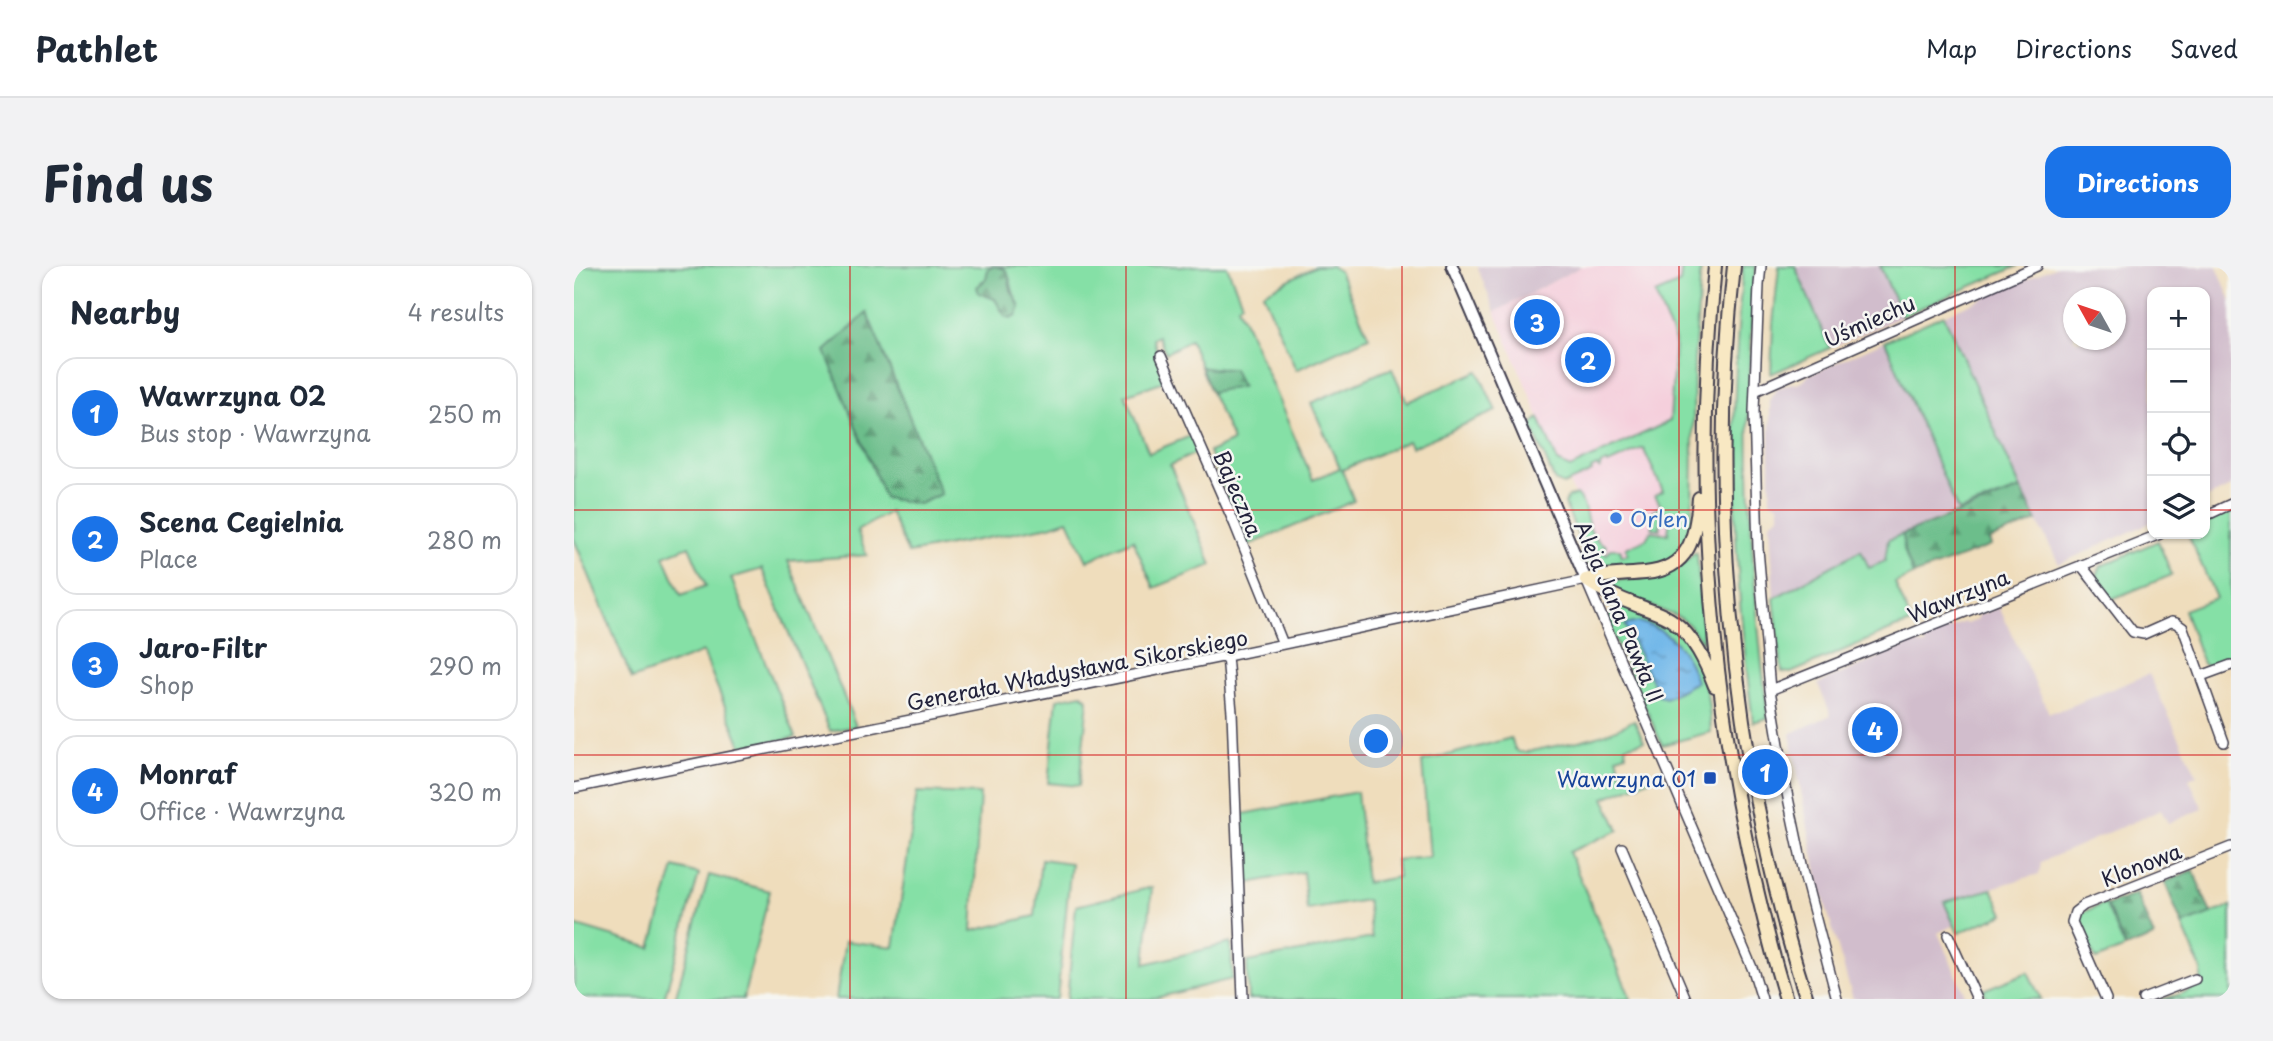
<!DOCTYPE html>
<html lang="en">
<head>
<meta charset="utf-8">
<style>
  body { margin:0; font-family:"Playpen Sans",sans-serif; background:#f2f2f3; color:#1f2937 }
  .controls { position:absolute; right:21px; top:21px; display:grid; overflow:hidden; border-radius:14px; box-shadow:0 2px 5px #0004 }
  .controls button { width:63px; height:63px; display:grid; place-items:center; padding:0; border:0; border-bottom:2px solid #e0e1e3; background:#fff; color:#1f2937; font:35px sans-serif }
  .compass { position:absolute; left:1489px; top:21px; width:63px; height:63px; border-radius:50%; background:#fff; box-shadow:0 2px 5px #0004; rotate:310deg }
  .you { position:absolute; left:803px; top:476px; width:24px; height:24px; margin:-18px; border:5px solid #fff; border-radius:50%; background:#1a73e8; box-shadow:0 0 0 10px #1a73e833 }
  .badge { display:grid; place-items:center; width:46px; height:46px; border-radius:50%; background:#1a73e8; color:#fff; font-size:23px; font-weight:700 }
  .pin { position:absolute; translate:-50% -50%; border:4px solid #fff; box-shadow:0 2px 7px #0006 }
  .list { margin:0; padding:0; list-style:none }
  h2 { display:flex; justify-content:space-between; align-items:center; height:91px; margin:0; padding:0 28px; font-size:30px }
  h2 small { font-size:23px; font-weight:400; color:#747a83 }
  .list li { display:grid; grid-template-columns:46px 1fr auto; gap:21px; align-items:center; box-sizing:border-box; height:112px; margin:0 14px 14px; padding:0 14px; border:2px solid #e0e1e3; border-radius:21px }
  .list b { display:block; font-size:26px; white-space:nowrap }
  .list p { margin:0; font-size:23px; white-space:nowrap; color:#747a83 }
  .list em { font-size:23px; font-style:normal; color:#747a83 }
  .icon { flex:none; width:38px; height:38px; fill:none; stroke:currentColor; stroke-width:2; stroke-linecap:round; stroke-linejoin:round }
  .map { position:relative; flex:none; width:1657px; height:733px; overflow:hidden; border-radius:21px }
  header { display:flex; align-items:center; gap:42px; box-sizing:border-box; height:98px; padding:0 35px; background:#fff; border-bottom:2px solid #e0e1e3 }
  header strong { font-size:33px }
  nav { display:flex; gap:38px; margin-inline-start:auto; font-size:24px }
  .intro { display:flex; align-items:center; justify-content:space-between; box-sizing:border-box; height:168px; padding:0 42px }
  h1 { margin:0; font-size:49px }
  .button { padding:18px 32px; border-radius:21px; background:#1a73e8; color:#fff; font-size:24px; font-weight:700 }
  main { display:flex; gap:42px; padding:0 42px }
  aside { flex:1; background:#fff; border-radius:21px; box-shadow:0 2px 5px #0004 }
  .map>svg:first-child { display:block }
  .built { fill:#f5cfdc }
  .industrial { fill:#d1bdcc; fill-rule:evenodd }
  .green { fill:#85e0a6; stroke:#548170; stroke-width:2; fill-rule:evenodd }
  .forest { fill:url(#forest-firs); stroke:#477063; stroke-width:2 }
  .water { fill:url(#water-ripples); stroke:#4a6d92; stroke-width:2 }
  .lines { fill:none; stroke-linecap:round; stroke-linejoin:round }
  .minor-casing { stroke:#413e4e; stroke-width:12 }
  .tertiary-casing { stroke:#413e4e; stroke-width:14 }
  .secondary-casing { stroke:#413e4e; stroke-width:16 }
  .minor { stroke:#fff; stroke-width:9 }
  .tertiary { stroke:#fff; stroke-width:10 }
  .secondary { stroke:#f8e8c3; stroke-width:12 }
  .grid { fill:none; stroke:#d62828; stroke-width:2; stroke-opacity:0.55 }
  .shop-dot { fill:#3f7fe0; stroke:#f6f6f2; stroke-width:2.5 }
  .transit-dot { fill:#1a4fb4; stroke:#f6f6f2; stroke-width:2.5 }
  .labels { text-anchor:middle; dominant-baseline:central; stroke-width:5; stroke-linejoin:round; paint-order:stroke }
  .street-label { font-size:21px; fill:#22223b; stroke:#f6f6f2 }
  .shop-label { font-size:21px; fill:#366cbe; stroke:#f6f6f2; text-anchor:start }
  .transit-label { font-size:21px; fill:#164399; stroke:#f6f6f2; text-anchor:end }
</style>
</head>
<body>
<header>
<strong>Pathlet</strong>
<nav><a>Map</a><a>Directions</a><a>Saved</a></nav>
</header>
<div class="intro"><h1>Find us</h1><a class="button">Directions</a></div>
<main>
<aside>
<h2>Nearby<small>4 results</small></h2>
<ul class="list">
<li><span class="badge">1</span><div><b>Wawrzyna 02</b><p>Bus stop · Wawrzyna</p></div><em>250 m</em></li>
<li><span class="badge">2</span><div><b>Scena Cegielnia</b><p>Place</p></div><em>280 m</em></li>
<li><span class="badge">3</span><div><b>Jaro-Filtr</b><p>Shop</p></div><em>290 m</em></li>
<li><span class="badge">4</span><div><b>Monraf</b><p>Office · Wawrzyna</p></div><em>320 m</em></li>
</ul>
</aside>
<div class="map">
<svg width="1657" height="733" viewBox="0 0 1657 733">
  <defs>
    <pattern id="forest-firs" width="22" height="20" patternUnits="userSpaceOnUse" patternTransform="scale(1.75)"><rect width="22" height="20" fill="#6cbe8b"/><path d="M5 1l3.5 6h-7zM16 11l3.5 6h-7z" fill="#589a73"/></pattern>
    <pattern id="water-ripples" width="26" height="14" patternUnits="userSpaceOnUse" patternTransform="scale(1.75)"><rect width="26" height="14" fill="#72b8e9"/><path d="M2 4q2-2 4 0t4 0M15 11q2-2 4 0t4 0" fill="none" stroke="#5d95be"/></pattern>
  </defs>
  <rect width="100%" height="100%" fill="#f6f6f2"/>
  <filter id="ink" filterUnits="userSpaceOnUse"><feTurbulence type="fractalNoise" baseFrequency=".0143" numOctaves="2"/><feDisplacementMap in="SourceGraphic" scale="14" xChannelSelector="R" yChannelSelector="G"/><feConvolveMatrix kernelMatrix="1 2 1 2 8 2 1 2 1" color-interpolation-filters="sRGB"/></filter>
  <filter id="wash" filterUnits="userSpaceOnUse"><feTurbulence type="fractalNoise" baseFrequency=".00686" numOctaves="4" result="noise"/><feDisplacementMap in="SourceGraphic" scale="28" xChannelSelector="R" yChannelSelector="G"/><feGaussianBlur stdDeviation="1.57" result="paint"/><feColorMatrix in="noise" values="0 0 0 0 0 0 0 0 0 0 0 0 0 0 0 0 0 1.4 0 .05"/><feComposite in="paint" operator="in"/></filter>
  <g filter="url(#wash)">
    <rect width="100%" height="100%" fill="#efddbc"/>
    <path class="built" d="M 1008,0 L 1108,0 L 1106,17 L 1081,29 L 1101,75 L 1096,155 L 1099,266 L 1069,289 L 1028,294 L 990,205 L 996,202 L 984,196 L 921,46 Z"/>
    <path class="industrial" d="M 903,0 L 1008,0 L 921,46 Z
      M 1221,0 L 1306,0 L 1328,50 L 1256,82 Z
      M 1483,0 L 1643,0 L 1657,35 L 1657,221 L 1631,233 L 1631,26 L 1578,26 L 1578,256 L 1485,298 L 1447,223 L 1370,49 ZM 1500,32 L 1542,32 L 1542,74 L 1500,74 Z
      M 1311,75 L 1384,245 L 1314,274 L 1312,295 L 1294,302 L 1286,284 L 1200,332 L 1196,256 L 1205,250 L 1205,239 L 1196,235 L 1196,134 L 1203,123 L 1218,117 L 1223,118 L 1231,114 L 1233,110 Z
      M 1425,341 L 1475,447 L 1487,444 L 1575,408 L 1623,509 L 1615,513 L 1629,543 L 1594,557 L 1587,544 L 1467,596 L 1465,608 L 1370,636 L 1380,659 L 1364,667 L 1393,733 L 1279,733 L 1244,613 L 1216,468 L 1257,449 L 1244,418 L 1339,377 L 1352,380 L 1350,373 L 1390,356 L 1392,358 L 1403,354 L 1405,349 Z"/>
    <path class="green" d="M 0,0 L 653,0 L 668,37 L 664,40 L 739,214 L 766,202 L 737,137 L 810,105 L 818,103 L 833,136 L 904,105 L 922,145 L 838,181 L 834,175 L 768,204 L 780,235 L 673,280 L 635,186 L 659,175 L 637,126 L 667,120 L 645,101 L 635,104 L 627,101 L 616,74 L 592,87 L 584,70 L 579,73 L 593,114 L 551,129 L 575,187 L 619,169 L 628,188 L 624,186 L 596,199 L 638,299 L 580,322 L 559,274 L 513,295 L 494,254 L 476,260 L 334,287 L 316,246 L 283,265 L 293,289 L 214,295 L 282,460 L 256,465 L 188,303 L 157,312 L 222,471 L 168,482 L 129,386 L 58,413 L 0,273 ZM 420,0 L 431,3 C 439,13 436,26 444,36 L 427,44 L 421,33 L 410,29 L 407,16 L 412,13 L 415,3 ZM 252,85 L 367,228 L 345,238 L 311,232 ZM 115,280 L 132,320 L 107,329 L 90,290 Z
      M 742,0 L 757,0 L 765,5 L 795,71 L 722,104 L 689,27 Z
      M 1108,0 L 1127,0 L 1120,95 L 1118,255 C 1116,262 1115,269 1112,276 C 1098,308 1050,305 1022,303 L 1015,300 L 1010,294 L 1006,274 L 991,238 L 994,231 L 1002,229 C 1018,243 1006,266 1032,280 L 1029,286 L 1033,288 L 1037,283 L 1046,283 L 1048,290 L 1054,288 L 1052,282 L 1072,273 L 1077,265 L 1094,268 L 1096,250 L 1087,249 L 1086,263 L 1078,262 L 1080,249 L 1078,245 L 1087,240 L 1081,229 L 1089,225 L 1069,182 L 1034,198 L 1033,196 L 1026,199 L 1027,202 L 1025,203 L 1023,200 L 1017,203 L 1018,206 L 989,219 L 981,215 L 957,159 L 965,152 L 984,196 L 996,202 L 1096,155 L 1101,75 L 1081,28 L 1106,17 Z
      M 1169,0 L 1182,0 C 1167,150 1176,303 1194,452 L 1179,456 C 1158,304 1154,152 1169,0 Z
      M 1205,0 L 1221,0 L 1256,82 L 1197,108 L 1199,58 Z
      M 1306,0 L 1444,0 L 1328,50 Z
      M 1370,49 L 1447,223 L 1384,245 L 1311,75 Z
      M 1657,244 L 1657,393 L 1636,401 L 1629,398 L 1610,344 L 1642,332 L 1614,268 L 1631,268 L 1631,255 Z
      M 1329,268 L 1330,283 L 1339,309 L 1321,317 L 1338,357 L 1321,362 L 1217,407 L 1208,406 L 1200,332 L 1287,284 L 1295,302 L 1311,295 L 1314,274 Z
      M 1584,275 L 1598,309 L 1538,333 L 1525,318 L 1522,311 L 1527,300 Z
      M 1121,286 L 1123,287 L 1129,375 L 1128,376 L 1115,359 L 1107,352 L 1035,323 L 1030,319 L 1035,314 C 1070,312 1096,315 1121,286 Z
      M 1048,339 C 1063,345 1080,349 1094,358 C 1129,381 1135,428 1137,466 L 1088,479 L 1034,358 C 1034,348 1039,342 1048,339 Z
      M 508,428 L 514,434 L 505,520 L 474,517 L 483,433 Z
      M 1060,454 L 1070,475 L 1051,480 L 1052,488 L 1043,491 L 1049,513 L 1075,505 L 1079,512 L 1030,532 L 1045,564 L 995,586 L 1057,733 L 674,733 L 673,696 L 798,672 L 793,634 L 733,644 L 729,606 L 670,618 L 669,548 L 783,526 L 792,617 L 824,611 L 822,594 L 856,591 L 848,496 L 937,472 L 941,483 L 945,486 L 952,486 C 988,478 1029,473 1060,454 Z
      M 343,526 L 406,528 L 398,665 L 461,650 L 467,593 L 497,597 L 483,733 L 262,733 L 271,675 L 320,681 Z
      M 100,601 L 125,608 L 90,733 L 0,732 L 0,659 L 77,682 Z
      M 135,609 L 196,625 L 169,733 L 101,733 Z
      M 578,621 L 571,698 L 657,677 L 658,713 L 577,733 L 493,733 L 502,640 Z
      M 1418,623 L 1430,648 L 1384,667 L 1370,636 Z
      M 1531,637 L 1551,682 L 1522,694 L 1503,655 L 1510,646 Z
      M 1657,640 L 1657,733 L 1584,733 C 1601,731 1614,727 1627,716 L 1627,703 L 1608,659 Z
      M 1454,706 L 1467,733 L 1413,733 L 1409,724 Z"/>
    <path class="forest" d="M 420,0 L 431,3 L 434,7 L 437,24 L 446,41 L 443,49 L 437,52 L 431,50 L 421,33 L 405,27 L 403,21 L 412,13 L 414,3 Z
      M 293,47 L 367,228 L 345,238 L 311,232 L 251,85 Z
      M 627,101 C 637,104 648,102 659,103 L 667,121 L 637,126 Z
      M 1447,223 L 1463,255 L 1415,274 L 1417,280 L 1339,309 L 1330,283 L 1329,268 Z
      M 1619,604 L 1637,648 L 1608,659 L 1591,616 Z
      M 1562,628 L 1580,671 L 1551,682 L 1533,639 Z"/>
    <path class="water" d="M 1065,356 C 1098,365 1113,384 1122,416 L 1092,432 L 1085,430 L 1051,359 Z"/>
  </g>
  <g filter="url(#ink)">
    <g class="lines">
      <defs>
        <path id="minor" d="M 1187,0 L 1185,19 L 1180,145 L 1184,283 L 1196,424 L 1213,527 L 1230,608 L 1263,733
          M 587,90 L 661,259 L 709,378
          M 1181,125 L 1463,0
          M 1631,250 L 1657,238
          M 1507,299 L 1559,366 L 1570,368 L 1597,356 L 1602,357 L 1609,362 L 1650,476
          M 653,390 L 658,446 L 669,733
          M 1627,410 L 1657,399
          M 1196,424 L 1586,268
          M 0,522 L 653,390 L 1012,314 L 1179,704 L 1188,733
          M 1048,582 L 1112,733
          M 1374,669 L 1403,733
          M 1532,733 L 1498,656 L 1501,646 L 1510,639 L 1657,581
          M 1569,733 L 1621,713"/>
        <path id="tertiary" d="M 878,0 L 1012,314"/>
        <path id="secondary" d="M 1141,0 C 1121,197 1133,396 1175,589 C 1186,638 1197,686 1212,733
          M 1160,0 C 1138,196 1151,397 1194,590 C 1205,638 1217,686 1233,733
          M 1012,314 C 1031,308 1051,309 1071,307 C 1116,303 1122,270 1125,232
          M 1012,314 C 1029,326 1046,333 1065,340 C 1077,345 1090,348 1100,356 C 1120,371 1132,397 1141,420"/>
      </defs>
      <use href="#minor" class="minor-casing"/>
      <use href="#tertiary" class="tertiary-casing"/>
      <use href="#secondary" class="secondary-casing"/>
      <use href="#minor" class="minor"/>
      <use href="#tertiary" class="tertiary"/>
      <use href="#secondary" class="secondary"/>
    </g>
  </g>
  <path class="grid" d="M 276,0 L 276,733M 552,0 L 552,733M 828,0 L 828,733M 1105,0 L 1105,733M 1381,0 L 1381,733M 0,244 L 1578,244M 1631,244 L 1657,244M 0,489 L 1657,489"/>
  <circle class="shop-dot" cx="1042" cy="252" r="7"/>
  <rect class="transit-dot" x="1129" y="505" width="14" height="14" rx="3.5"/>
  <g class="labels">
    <g class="street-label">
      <text transform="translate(1295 54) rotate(-24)">Uśmiechu</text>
      <text transform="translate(665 227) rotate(67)">Bajeczna</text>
      <text transform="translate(1384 329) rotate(-22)">Wawrzyna</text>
      <text transform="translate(1046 345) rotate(67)">Aleja Jana Pawła II</text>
      <text transform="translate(503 403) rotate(-11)">Generała Władysława Sikorskiego</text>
      <text transform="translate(1567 598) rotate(-21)">Klonowa</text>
    </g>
    <g class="shop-label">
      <text x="1056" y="252">Orlen</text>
    </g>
    <g class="transit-label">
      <text x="1122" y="512">Wawrzyna 01</text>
    </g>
  </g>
</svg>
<div class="controls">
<button>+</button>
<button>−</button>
<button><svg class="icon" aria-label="locate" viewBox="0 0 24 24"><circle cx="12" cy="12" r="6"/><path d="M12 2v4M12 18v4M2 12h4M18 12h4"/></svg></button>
<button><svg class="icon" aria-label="layers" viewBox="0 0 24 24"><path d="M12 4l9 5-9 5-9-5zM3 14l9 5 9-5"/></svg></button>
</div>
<svg class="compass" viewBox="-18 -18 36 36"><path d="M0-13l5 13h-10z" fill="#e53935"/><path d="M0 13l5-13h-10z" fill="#747a83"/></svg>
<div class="you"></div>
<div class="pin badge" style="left:1191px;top:506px">1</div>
<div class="pin badge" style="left:1014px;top:94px">2</div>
<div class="pin badge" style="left:963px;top:56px">3</div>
<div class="pin badge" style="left:1301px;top:464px">4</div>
</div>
</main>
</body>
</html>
